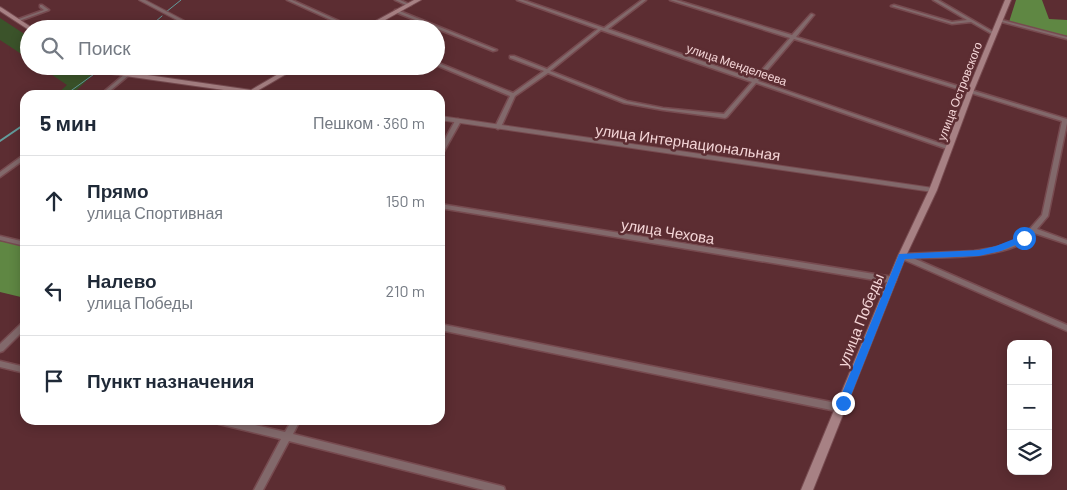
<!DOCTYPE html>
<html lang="ru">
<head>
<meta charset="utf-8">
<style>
  body { margin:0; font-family:Barlow,sans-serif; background:#f2f2f3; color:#1f2937 }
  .controls { position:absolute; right:15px; bottom:15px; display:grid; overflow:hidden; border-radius:10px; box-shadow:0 2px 12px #0003 }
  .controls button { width:45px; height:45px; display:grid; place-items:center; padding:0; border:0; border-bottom:1px solid #e0e1e3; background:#fff; color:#1f2937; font:25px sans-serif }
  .stop { position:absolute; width:15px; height:15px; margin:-11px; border:4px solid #1a73e8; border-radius:50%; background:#fff }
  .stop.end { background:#1a73e8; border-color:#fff; box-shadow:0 1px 5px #0008 }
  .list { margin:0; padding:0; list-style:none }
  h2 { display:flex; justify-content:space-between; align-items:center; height:65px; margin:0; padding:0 20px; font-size:21px }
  h2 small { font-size:16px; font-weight:400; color:#747a83 }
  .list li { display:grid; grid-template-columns:32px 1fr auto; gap:15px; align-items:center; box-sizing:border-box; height:90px; padding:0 20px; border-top:1px solid #e0e1e3 }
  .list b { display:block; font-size:19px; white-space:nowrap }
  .list p { margin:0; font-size:16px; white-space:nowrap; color:#747a83 }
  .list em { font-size:16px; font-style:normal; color:#747a83 }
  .icon { flex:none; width:28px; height:28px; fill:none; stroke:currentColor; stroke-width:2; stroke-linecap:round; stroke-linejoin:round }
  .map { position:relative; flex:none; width:1067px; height:490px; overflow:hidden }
  .search { position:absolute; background:#fff; box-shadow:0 2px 12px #0003; left:20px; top:20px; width:425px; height:55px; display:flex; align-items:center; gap:12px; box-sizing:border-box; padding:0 18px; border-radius:28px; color:#747a83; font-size:19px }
  .panel { position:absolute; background:#fff; box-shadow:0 2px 12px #0003; left:20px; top:90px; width:425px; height:335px; border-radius:15px }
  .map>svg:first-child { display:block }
  .green { fill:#3b532a }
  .forest { fill:#5f8743 }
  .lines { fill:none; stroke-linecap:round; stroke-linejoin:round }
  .stream-far1 { stroke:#639c9c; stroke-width:1 }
  .stream { stroke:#639c9c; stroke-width:2 }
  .minor-casing { stroke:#774b50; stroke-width:3 }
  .tertiary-casing { stroke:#774b50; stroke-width:2 }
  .secondary-casing { stroke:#774b50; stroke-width:2 }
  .minor { fill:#82696b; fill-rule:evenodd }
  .tertiary { fill:#82696b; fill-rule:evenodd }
  .secondary { fill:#a78184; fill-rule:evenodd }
  .route { fill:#1a73e8 }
  .labels { text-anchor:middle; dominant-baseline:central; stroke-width:5; stroke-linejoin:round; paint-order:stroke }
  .far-street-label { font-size:12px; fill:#f4d5d7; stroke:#5c2d32 }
  .street-label { font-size:15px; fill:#f4d5d7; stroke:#5c2d32 }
</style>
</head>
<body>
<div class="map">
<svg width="1067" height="490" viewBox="0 0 1067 490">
  <rect width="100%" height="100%" fill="#5c2d32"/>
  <path class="green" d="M 0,18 L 29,37 L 29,59 L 0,40 Z
    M 39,66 L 75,66 L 91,76 L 72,95 L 56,95 L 67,85 Z"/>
  <path class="forest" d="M 1016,0 L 1042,0 L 1049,19 L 1067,20 L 1067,36 L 1009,22 Z
    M 0,241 L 25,246 L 25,298 L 0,292 Z"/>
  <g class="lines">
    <path class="stream-far1" d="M 166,12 L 181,0
      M 147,29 L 162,16
      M 101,68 L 104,66
      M 65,95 L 97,72"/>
    <path class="stream" d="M 0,141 L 25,124"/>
    <defs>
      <path id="minor" d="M 287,0 L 292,0 L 357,29 L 351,29 Z
        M 395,0 L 400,0 L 411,5 L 408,6 Z
        M 517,0 L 523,0 L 604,28 L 642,0 L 646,0 L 608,29 L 754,79 L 790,38 L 670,0 L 676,0 L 792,35 L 811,14 L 812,14 L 814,15 L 813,16 L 796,37 L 1067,119 L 1067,123 L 1048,216 L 1037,229 L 1067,240 L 1067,244 L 1034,233 C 1031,235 1029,239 1026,241 C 1000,258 944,258 913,258 L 1067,325 L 1067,331 L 900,258 L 899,256 L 900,254 L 902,254 L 954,252 L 974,251 L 993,248 L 1008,244 L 1022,238 L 1042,215 L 1062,121 L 794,39 L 758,81 L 951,147 L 951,149 L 947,149 L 756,83 L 727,117 L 725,118 L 663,110 L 624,103 L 548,73 L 515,96 L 501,127 L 498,129 L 495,127 L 510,96 L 436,65 L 436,62 L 513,93 L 544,71 L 510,58 L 510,56 L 514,56 L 547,69 L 598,29 ZM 601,30 L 752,82 L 724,114 L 663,108 L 627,101 L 550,71 Z
        M 933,0 L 938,0 L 995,33 L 992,34 L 971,22 L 952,24 L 891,6 L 894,5 L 952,22 L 967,20 Z
        M 40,5 L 42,5 L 49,10 L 19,21 L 16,20 L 44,10 L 40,7 Z
        M 395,10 L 397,10 L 497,50 L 493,51 L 395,12 Z
        M 998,19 L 1067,37 L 1067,39 L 998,21 Z
        M 125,74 L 127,74 L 129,75 L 105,95 L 100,95 Z
        M 458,119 L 461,121 L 443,153 L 440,155 L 440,148 L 455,121 Z
        M 25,154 L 25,159 L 0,177 L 0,172 Z
        M 440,204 L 893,277 L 895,278 L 896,280 L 895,282 L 893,283 L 440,208 Z
        M 0,236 L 25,242 L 25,246 L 0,240 Z
        M 25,321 L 25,329 L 3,351 L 0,352 L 0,344 L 23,322 Z
        M 440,324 L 841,404 L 844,405 L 845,408 L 844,411 L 841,412 L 440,330 Z
        M 0,361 L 25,367 L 25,373 L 0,367 Z
        M 215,420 L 234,420 L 285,432 L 292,420 L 300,420 L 293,434 L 501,486 L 504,487 L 505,490 L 484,490 L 289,441 L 263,490 L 254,490 L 281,439 L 219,424 L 216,423 Z"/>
      <path id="tertiary" d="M 139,0 L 145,0 L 200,29 L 194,29 Z
        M 134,66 L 140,66 L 129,76 L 125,76 L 125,74 Z
        M 252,90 L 275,93 L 278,95 L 262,95 L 250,93 L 249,92 Z
        M 440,116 L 933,188 L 936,190 L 933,192 L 440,120 Z"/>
      <path id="secondary" d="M 414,0 L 421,0 L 369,29 L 361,29 Z
        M 1005,0 L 1011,0 L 974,90 L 937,190 L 906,256 L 813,490 L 801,490 L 898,256 L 929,190 L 968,90 Z
        M 0,7 L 2,8 L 34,29 L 29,29 L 29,30 L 0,11 Z
        M 86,66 L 94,66 L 99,68 L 251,90 L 292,66 L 300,66 L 252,94 L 97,72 Z"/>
    </defs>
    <use href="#minor" class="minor-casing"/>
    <use href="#tertiary" class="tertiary-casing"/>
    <use href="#secondary" class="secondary-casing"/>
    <use href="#minor" class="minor"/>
    <use href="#tertiary" class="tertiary"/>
    <use href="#secondary" class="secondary"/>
  </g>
  <path class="route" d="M 1024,235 L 1029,238 L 1027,240 L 1001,251 L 979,256 L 905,259 L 848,403 L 843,407 L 839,406 L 838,403 L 899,254 L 979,250 L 996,246 Z"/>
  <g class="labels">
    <g class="far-street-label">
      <text transform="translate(737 64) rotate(19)">улица Менделеева</text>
      <text transform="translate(959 91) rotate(-69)">улица Островского</text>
    </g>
    <g class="street-label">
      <text transform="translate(688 142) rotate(8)">улица Интернациональная</text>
      <text transform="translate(668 231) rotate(9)">улица Чехова</text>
      <text transform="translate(860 320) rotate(-68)">улица Победы</text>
    </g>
  </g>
</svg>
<div class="controls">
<button>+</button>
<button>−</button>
<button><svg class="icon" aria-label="layers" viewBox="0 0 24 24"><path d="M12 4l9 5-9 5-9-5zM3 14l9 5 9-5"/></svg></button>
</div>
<div class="stop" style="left:1024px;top:238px"></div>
<div class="stop end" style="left:843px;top:403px"></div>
<div class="search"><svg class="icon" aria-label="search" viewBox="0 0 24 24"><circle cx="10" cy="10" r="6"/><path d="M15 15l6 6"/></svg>Поиск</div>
<section class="panel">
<h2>5 мин<small>Пешком · 360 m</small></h2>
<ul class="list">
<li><svg class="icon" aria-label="ahead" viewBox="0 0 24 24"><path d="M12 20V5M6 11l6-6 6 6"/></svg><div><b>Прямо</b><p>улица Спортивная</p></div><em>150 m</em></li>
<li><svg class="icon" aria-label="left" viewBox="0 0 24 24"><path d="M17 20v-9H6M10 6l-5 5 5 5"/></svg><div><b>Налево</b><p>улица Победы</p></div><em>210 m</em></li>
<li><svg class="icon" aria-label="arrive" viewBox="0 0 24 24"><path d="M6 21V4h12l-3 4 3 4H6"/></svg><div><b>Пункт назначения</b></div></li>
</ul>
</section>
</div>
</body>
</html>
